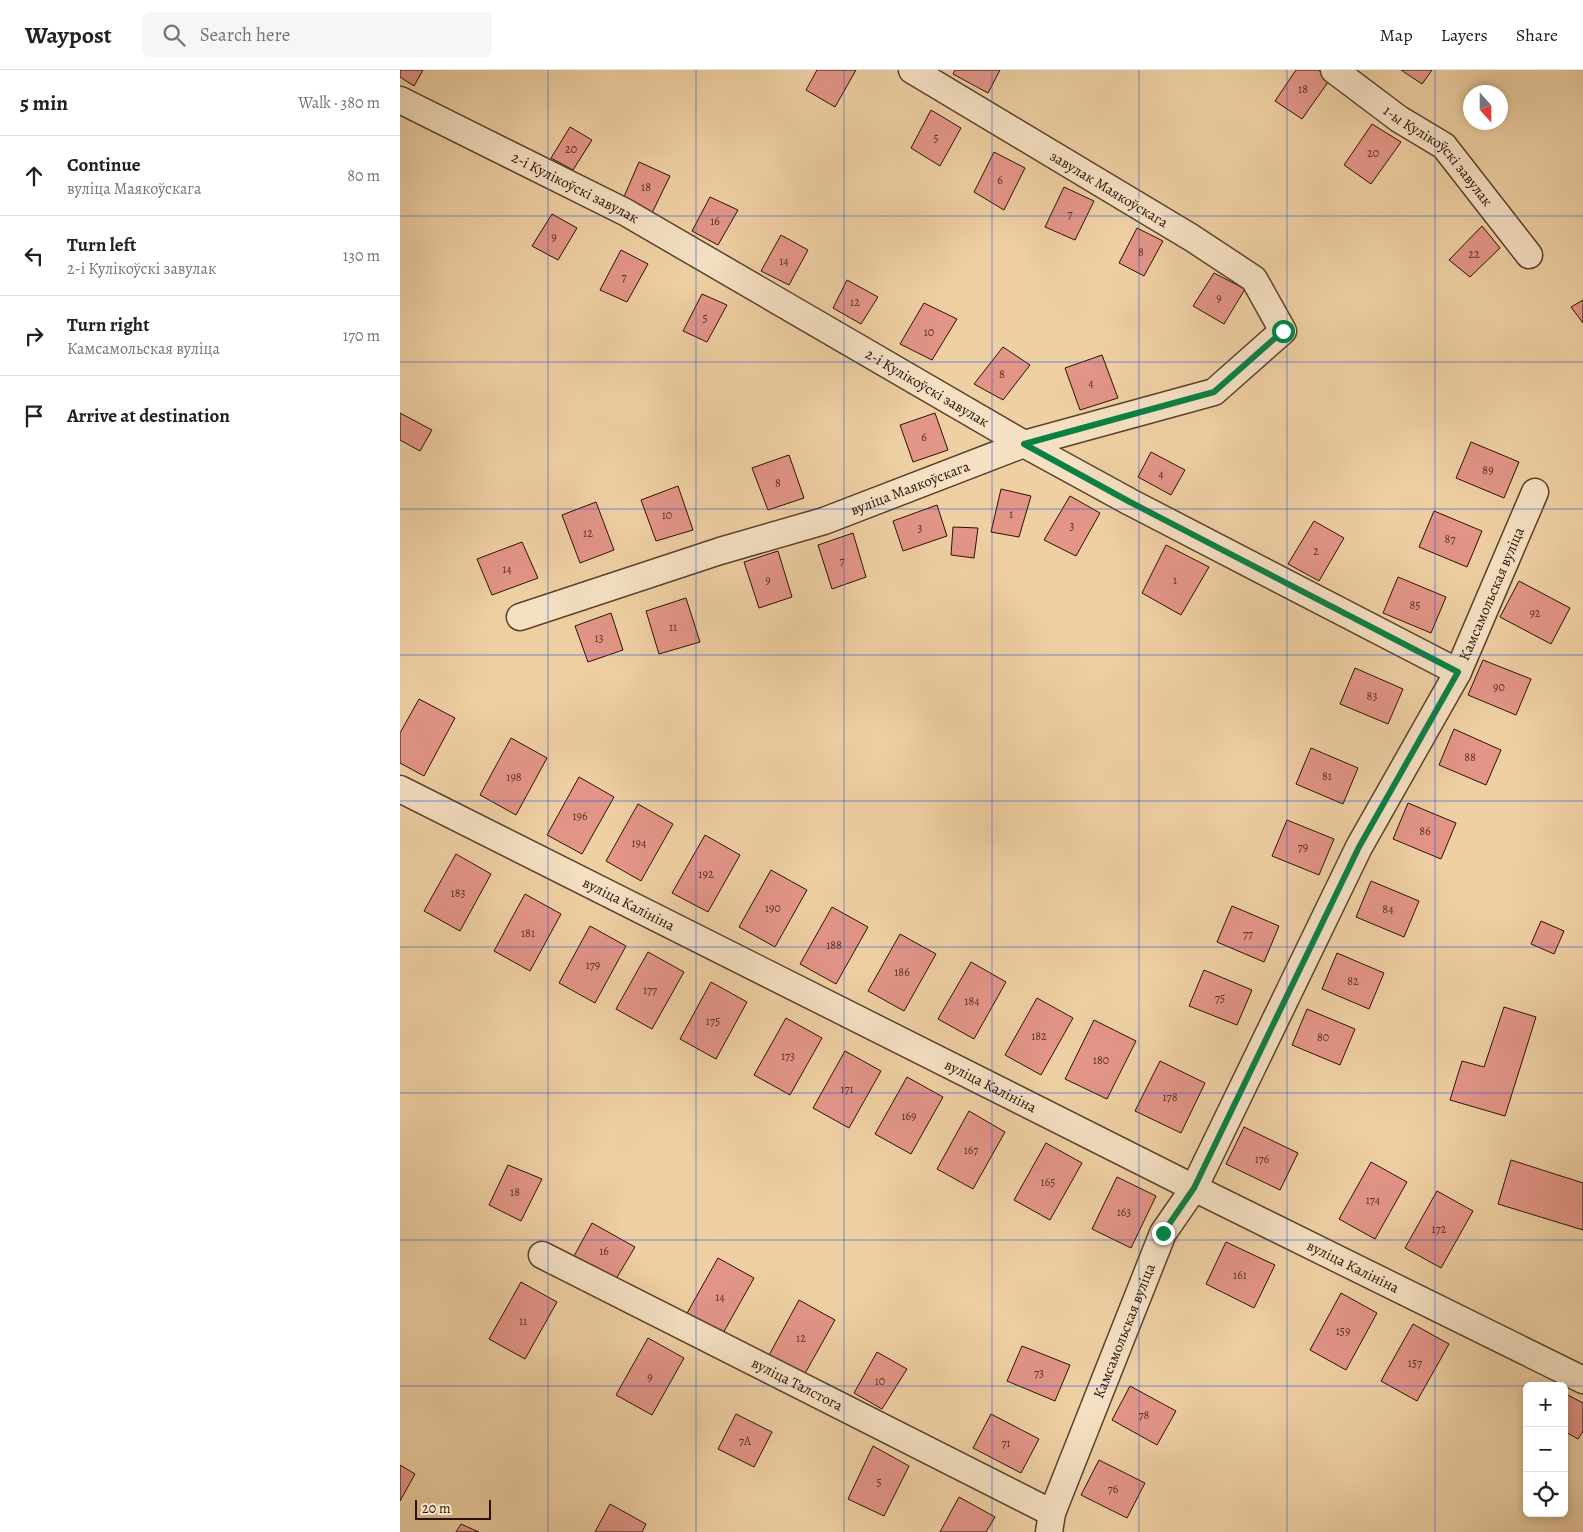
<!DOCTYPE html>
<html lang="en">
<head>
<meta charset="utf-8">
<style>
  body { margin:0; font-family:Alegreya,serif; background:#f6f6f6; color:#202124 }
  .controls { position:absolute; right:15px; bottom:15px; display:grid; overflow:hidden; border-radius:8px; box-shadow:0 2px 8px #0003 }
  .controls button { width:45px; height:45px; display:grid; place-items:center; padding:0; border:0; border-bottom:1px solid #e0e0e0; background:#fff; color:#202124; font:25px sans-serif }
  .compass { position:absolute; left:1063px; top:15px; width:45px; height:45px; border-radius:50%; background:#fff; box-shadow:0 2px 8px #0003; rotate:159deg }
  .scale { position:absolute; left:15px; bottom:12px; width:76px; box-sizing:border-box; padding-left:5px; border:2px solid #2a1106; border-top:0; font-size:14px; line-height:18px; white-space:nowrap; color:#2a1106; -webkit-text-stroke:4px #f5e0c3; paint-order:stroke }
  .stop { position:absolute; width:15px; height:15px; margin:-11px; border:4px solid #0b8043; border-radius:50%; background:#fff }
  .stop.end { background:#0b8043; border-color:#fff; box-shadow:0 1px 5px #0008 }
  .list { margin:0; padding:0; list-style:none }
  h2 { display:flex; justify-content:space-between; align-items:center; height:65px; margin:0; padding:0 20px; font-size:21px }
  h2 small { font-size:16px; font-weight:400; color:#757577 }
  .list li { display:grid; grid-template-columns:32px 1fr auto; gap:15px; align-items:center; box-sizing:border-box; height:80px; padding:0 20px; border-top:1px solid #e0e0e0 }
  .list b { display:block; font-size:19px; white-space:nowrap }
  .list p { margin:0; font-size:16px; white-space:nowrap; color:#757577 }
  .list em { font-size:16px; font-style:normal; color:#757577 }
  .icon { flex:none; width:28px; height:28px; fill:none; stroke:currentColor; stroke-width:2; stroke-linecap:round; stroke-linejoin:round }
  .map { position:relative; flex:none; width:1183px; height:1462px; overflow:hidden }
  header { display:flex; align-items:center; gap:30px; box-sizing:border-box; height:70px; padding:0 25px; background:#fff; border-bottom:1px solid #e0e0e0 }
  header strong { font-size:24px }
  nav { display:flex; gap:28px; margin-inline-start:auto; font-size:18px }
  .search { width:350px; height:45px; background:#f6f6f6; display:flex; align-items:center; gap:12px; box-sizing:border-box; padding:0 18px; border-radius:8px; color:#757577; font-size:19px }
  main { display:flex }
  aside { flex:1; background:#fff }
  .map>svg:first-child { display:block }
  .building { fill:#e39588; stroke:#2a1106 }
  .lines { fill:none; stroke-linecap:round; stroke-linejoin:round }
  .minor-casing { stroke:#5b412d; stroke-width:29 }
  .minor { stroke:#f5e0c3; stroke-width:26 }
  .route { stroke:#0b8043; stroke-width:6 }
  .grid { fill:none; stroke:#1d4ed8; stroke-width:1; stroke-opacity:0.55 }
  .labels { text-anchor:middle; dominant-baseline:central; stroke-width:4; stroke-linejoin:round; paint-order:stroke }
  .number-label { font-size:12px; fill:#583226 }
  .street-label { font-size:15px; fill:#2a1106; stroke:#f5e0c3 }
</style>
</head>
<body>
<header>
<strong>Waypost</strong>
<div class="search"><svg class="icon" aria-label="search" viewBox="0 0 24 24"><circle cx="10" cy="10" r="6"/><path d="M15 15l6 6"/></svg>Search here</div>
<nav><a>Map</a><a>Layers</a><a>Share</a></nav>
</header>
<main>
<aside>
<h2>5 min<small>Walk · 380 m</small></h2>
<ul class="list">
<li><svg class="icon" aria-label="ahead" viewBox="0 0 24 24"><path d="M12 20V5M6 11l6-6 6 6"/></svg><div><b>Continue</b><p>вуліца Маякоўскага</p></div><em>80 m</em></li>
<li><svg class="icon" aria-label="left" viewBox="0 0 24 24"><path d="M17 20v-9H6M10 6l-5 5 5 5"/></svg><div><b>Turn left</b><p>2-і Кулікоўскі завулак</p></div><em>130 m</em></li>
<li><svg class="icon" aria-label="right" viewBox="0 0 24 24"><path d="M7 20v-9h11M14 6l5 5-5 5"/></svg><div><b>Turn right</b><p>Камсамольская вуліца</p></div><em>170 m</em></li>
<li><svg class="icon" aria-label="arrive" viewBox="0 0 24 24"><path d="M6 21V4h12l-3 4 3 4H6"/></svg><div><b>Arrive at destination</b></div></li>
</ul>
</aside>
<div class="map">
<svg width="1183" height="1462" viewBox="0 0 1183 1462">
  <rect width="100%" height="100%" fill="#efd0a3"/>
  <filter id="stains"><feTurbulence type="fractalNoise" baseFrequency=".004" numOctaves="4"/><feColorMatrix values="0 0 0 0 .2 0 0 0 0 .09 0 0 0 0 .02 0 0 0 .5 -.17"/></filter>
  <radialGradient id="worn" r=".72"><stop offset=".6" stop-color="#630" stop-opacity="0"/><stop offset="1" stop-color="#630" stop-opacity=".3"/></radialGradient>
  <path class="building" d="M 0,0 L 23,0 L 14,16 L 0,7 Z
    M 417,0 L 456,0 L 435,37 L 406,20 Z
    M 555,0 L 600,0 L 588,23 L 553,4 Z
    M 896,0 L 918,0 L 931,8 L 902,49 L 875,31 Z
    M 1001,0 L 1032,0 L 1022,14 Z
    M 531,40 L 561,58 L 540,96 L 511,78 Z
    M 972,54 L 1001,72 L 971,114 L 944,95 Z
    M 170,57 L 192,70 L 173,100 L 151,88 Z
    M 594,82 L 625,98 L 604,140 L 574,122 Z
    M 239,92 L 270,106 L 252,143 L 223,129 Z
    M 664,117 L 694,131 L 675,170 L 645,157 Z
    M 310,127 L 338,140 L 318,175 L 292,161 Z
    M 152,144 L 177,158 L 158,190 L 132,176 Z
    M 1082,156 L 1100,178 L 1070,207 L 1049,190 Z
    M 737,158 L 763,171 L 744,206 L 719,193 Z
    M 381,165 L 408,180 L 389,215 L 361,201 Z
    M 221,180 L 248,194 L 227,232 L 200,220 Z
    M 814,203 L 845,219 L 824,254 L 793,236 Z
    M 447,210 L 478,227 L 461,254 L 433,238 Z
    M 302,224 L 327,235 L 307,272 L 283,261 Z
    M 1183,230 L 1183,253 L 1171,237 Z
    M 524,233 L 557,249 L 532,290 L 500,274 Z
    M 603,277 L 630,295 L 603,330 L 574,314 Z
    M 702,285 L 718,328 L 680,340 L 665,298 Z
    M 0,343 L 32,360 L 20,381 L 0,370 Z
    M 535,343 L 548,380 L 513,392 L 500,355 Z
    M 1071,372 L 1119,392 L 1104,428 L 1056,408 Z
    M 751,382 L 785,400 L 771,425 L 738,407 Z
    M 389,385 L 404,428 L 368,440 L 352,398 Z
    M 278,416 L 293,460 L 256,471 L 241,430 Z
    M 601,419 L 631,426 L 619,467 L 591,462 Z
    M 670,426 L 700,443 L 676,486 L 644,470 Z
    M 196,432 L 214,480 L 180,493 L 162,445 Z
    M 537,435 L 547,466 L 503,481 L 493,451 Z
    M 1034,441 L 1082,461 L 1067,497 L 1019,477 Z
    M 914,451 L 944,468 L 919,511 L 888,494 Z
    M 553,457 L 578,458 L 574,488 L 551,485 Z
    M 453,463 L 466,507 L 432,519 L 418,475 Z
    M 122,472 L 138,508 L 92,525 L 77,489 Z
    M 766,475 L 809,497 L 781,545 L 742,523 Z
    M 378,481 L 392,527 L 359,538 L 344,492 Z
    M 998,507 L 1046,527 L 1031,563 L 983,543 Z
    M 1119,511 L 1170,538 L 1151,574 L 1100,547 Z
    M 286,528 L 300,572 L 259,584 L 246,541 Z
    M 211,543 L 223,580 L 188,592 L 175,556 Z
    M 1083,590 L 1131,609 L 1116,645 L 1068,625 Z
    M 955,598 L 1003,619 L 988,654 L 940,634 Z
    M 19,629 L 55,648 L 24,706 L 0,693 L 0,663 Z
    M 1054,659 L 1101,680 L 1086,715 L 1039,695 Z
    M 111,668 L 147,688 L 116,745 L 80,725 Z
    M 911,678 L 958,698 L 943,734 L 896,714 Z
    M 179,707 L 214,727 L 182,784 L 147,765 Z
    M 1008,733 L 1056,753 L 1041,789 L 993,769 Z
    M 238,734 L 273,754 L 241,811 L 206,791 Z
    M 887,750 L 934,769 L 919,805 L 872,786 Z
    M 305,765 L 340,785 L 308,842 L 272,823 Z
    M 56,784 L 91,804 L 60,861 L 24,841 Z
    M 371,800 L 407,820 L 375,877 L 339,857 Z
    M 971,811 L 1019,831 L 1004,867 L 956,847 Z
    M 125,824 L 161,844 L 130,901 L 94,881 Z
    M 832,836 L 879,856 L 864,892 L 817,872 Z
    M 432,837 L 468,857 L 436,914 L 400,894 Z
    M 1141,851 L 1164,861 L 1154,884 L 1131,874 Z
    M 190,856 L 226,876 L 195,933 L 159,913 Z
    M 500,864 L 536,884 L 504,941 L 468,921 Z
    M 248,882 L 284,902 L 252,959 L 216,939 Z
    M 937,883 L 984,903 L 969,939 L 922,919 Z
    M 571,892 L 606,912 L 574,969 L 538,949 Z
    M 804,900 L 852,920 L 837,955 L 789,936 Z
    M 311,912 L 347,932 L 316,989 L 280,969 Z
    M 637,928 L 673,948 L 641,1005 L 605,985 Z
    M 1104,937 L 1136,947 L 1105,1046 L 1050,1030 L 1062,991 L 1084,997 Z
    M 907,939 L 955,959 L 940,995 L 892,975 Z
    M 386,948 L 422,968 L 390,1025 L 354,1005 Z
    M 694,950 L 736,971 L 707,1029 L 665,1009 Z
    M 445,981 L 481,1001 L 449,1058 L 413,1038 Z
    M 760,991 L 805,1013 L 781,1063 L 735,1041 Z
    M 507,1007 L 543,1027 L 511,1084 L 475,1064 Z
    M 569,1041 L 605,1062 L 573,1119 L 537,1099 Z
    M 844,1057 L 898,1083 L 880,1120 L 826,1094 Z
    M 646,1073 L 682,1093 L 650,1150 L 614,1130 Z
    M 1111,1090 L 1183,1113 L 1183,1160 L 1098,1134 Z
    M 971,1092 L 1007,1112 L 975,1169 L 939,1149 Z
    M 108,1095 L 142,1109 L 121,1151 L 89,1135 Z
    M 717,1107 L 756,1126 L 731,1178 L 692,1159 Z
    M 1037,1121 L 1073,1141 L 1041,1198 L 1005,1178 Z
    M 192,1153 L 235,1177 L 216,1209 L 174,1186 Z
    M 826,1172 L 875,1195 L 854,1238 L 806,1214 Z
    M 318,1188 L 354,1208 L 322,1265 L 286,1245 Z
    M 121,1212 L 157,1232 L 125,1289 L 89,1269 Z
    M 941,1223 L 977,1243 L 946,1300 L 910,1280 Z
    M 399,1230 L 435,1250 L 403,1307 L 368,1287 Z
    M 1013,1254 L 1049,1274 L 1017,1331 L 981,1311 Z
    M 248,1268 L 284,1288 L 252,1345 L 216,1325 Z
    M 622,1276 L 670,1295 L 655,1331 L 607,1311 Z
    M 477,1282 L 507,1299 L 482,1339 L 454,1323 Z
    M 730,1316 L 776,1341 L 757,1375 L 712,1350 Z
    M 1164,1323 L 1183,1333 L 1183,1361 L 1178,1369 L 1164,1361 Z
    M 336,1344 L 372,1362 L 354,1397 L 318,1379 Z
    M 591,1344 L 639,1369 L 621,1403 L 573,1378 Z
    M 473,1376 L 509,1396 L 484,1446 L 448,1429 Z
    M 699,1390 L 745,1413 L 727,1448 L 681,1425 Z
    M 0,1395 L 15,1404 L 0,1431 Z
    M 559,1427 L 595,1447 L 586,1462 L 540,1462 Z
    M 210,1434 L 246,1454 L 242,1462 L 195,1462 Z
    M 61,1454 L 79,1462 L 56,1462 Z"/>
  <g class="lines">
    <defs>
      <g id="minor">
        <path id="s1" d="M 934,0 L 999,49 L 1044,76 L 1129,185"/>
        <path id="s2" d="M 0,30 L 225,142 L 624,374 L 730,432 L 1058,602"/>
        <path id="s3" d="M 120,547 L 320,481 L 424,451 L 624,374 L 814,322 L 883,261 L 854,209 L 792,168 L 512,0"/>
        <path id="s4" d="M 0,719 L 794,1118 L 1183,1310"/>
        <path id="s5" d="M 142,1185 L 652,1443"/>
        <path id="s6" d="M 649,1462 L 652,1443 L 763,1163 L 794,1118 L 959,777 L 1058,602 L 1135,422"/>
      </g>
    </defs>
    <use href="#minor" class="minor-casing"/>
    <use href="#minor" class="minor"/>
  </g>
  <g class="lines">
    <path class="route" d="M 763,1163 L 794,1118 L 959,777 L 1058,602 L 730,432 L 624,374 L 814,322 L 883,261"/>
  </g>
  <path class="grid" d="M 148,0 L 148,1462M 296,0 L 296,1462M 444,0 L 444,1462M 592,0 L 592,1462M 739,0 L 739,1462M 887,0 L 887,1462M 1035,0 L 1035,1462M 0,146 L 1183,146M 0,292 L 1183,292M 0,439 L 1183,439M 0,585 L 1183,585M 0,731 L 1183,731M 0,877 L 1183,877M 0,1023 L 1183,1023M 0,1170 L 1183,1170M 0,1316 L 1127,1316M 1164,1316 L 1183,1316"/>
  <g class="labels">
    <g class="number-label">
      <text x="903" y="19">18</text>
      <text x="536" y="68">5</text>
      <text x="171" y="79">20</text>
      <text x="973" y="83">20</text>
      <text x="600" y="110">6</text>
      <text x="246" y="117">18</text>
      <text x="670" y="144">7</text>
      <text x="315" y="151">16</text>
      <text x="154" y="167">9</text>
      <text x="741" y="182">8</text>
      <text x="1074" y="184">22</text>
      <text x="384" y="191">14</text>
      <text x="224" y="207">7</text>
      <text x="819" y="228">9</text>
      <text x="455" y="232">12</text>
      <text x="305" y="248">5</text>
      <text x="529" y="262">10</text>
      <text x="602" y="304">8</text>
      <text x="691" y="313">4</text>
      <text x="524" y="367">6</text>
      <text x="1088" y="400">89</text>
      <text x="761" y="404">4</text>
      <text x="378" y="413">8</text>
      <text x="611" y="444">1</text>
      <text x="267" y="445">10</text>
      <text x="672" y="456">3</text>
      <text x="520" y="458">3</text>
      <text x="188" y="463">12</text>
      <text x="1050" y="469">87</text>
      <text x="916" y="481">2</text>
      <text x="442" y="491">7</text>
      <text x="107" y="499">14</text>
      <text x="368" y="510">9</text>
      <text x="775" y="510">1</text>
      <text x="1015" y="535">85</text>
      <text x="1135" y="543">92</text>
      <text x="273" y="557">11</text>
      <text x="199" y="568">13</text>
      <text x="1099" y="617">90</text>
      <text x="972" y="626">83</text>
      <text x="1070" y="687">88</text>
      <text x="927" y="706">81</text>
      <text x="114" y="707">198</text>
      <text x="180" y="746">196</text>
      <text x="1025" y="761">86</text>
      <text x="239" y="773">194</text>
      <text x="903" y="777">79</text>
      <text x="306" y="804">192</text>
      <text x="58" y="823">183</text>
      <text x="373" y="838">190</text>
      <text x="988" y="839">84</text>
      <text x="128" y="863">181</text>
      <text x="848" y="864">77</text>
      <text x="434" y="875">188</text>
      <text x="193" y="895">179</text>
      <text x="502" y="902">186</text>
      <text x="953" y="911">82</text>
      <text x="250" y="920">177</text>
      <text x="820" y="928">75</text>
      <text x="572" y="931">184</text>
      <text x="313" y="951">175</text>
      <text x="639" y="966">182</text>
      <text x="923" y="967">80</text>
      <text x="388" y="986">173</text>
      <text x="701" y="990">180</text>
      <text x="447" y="1019">171</text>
      <text x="770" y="1027">178</text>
      <text x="509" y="1046">169</text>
      <text x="571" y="1080">167</text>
      <text x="862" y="1089">176</text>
      <text x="648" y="1112">165</text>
      <text x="115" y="1122">18</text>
      <text x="973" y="1130">174</text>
      <text x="724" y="1142">163</text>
      <text x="1039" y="1159">172</text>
      <text x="204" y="1181">16</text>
      <text x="840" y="1205">161</text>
      <text x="320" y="1227">14</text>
      <text x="123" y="1251">11</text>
      <text x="943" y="1261">159</text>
      <text x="401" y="1268">12</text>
      <text x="1015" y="1293">157</text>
      <text x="639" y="1303">73</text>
      <text x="250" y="1307">9</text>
      <text x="480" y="1311">10</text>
      <text x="744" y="1345">78</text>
      <text x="345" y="1371">7А</text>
      <text x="606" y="1373">71</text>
      <text x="479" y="1412">5</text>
      <text x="713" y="1419">76</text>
    </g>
    <g class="street-label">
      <text stroke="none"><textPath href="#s1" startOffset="136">1-ы Кулікоўскі завулак</textPath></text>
      <text stroke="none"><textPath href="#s2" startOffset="196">2-і Кулікоўскі завулак</textPath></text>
      <text transform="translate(709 119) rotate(31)">завулак Маякоўскага</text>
      <text stroke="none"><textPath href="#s2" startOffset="601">2-і Кулікоўскі завулак</textPath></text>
      <text stroke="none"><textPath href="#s3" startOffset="411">вуліца Маякоўскага</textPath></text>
      <text stroke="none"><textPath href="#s6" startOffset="1040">Камсамольская вуліца</textPath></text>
      <text stroke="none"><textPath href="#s4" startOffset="256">вуліца Калініна</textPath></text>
      <text stroke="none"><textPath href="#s4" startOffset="661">вуліца Калініна</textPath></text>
      <text stroke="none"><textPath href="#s4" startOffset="1066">вуліца Калініна</textPath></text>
      <text stroke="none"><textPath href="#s6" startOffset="215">Камсамольская вуліца</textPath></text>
      <text stroke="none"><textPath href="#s5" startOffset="286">вуліца Талстога</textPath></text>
    </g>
  </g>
  <rect width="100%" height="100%" filter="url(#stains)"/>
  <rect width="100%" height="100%" fill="url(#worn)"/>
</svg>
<div class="controls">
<button>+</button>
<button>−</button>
<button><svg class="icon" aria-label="locate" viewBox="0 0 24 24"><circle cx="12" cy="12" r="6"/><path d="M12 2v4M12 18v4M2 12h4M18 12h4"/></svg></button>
</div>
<svg class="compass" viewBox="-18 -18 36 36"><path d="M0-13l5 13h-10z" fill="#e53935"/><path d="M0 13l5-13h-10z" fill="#757577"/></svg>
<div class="scale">20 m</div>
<div class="stop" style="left:883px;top:261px"></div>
<div class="stop end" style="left:763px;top:1163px"></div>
</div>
</main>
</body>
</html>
